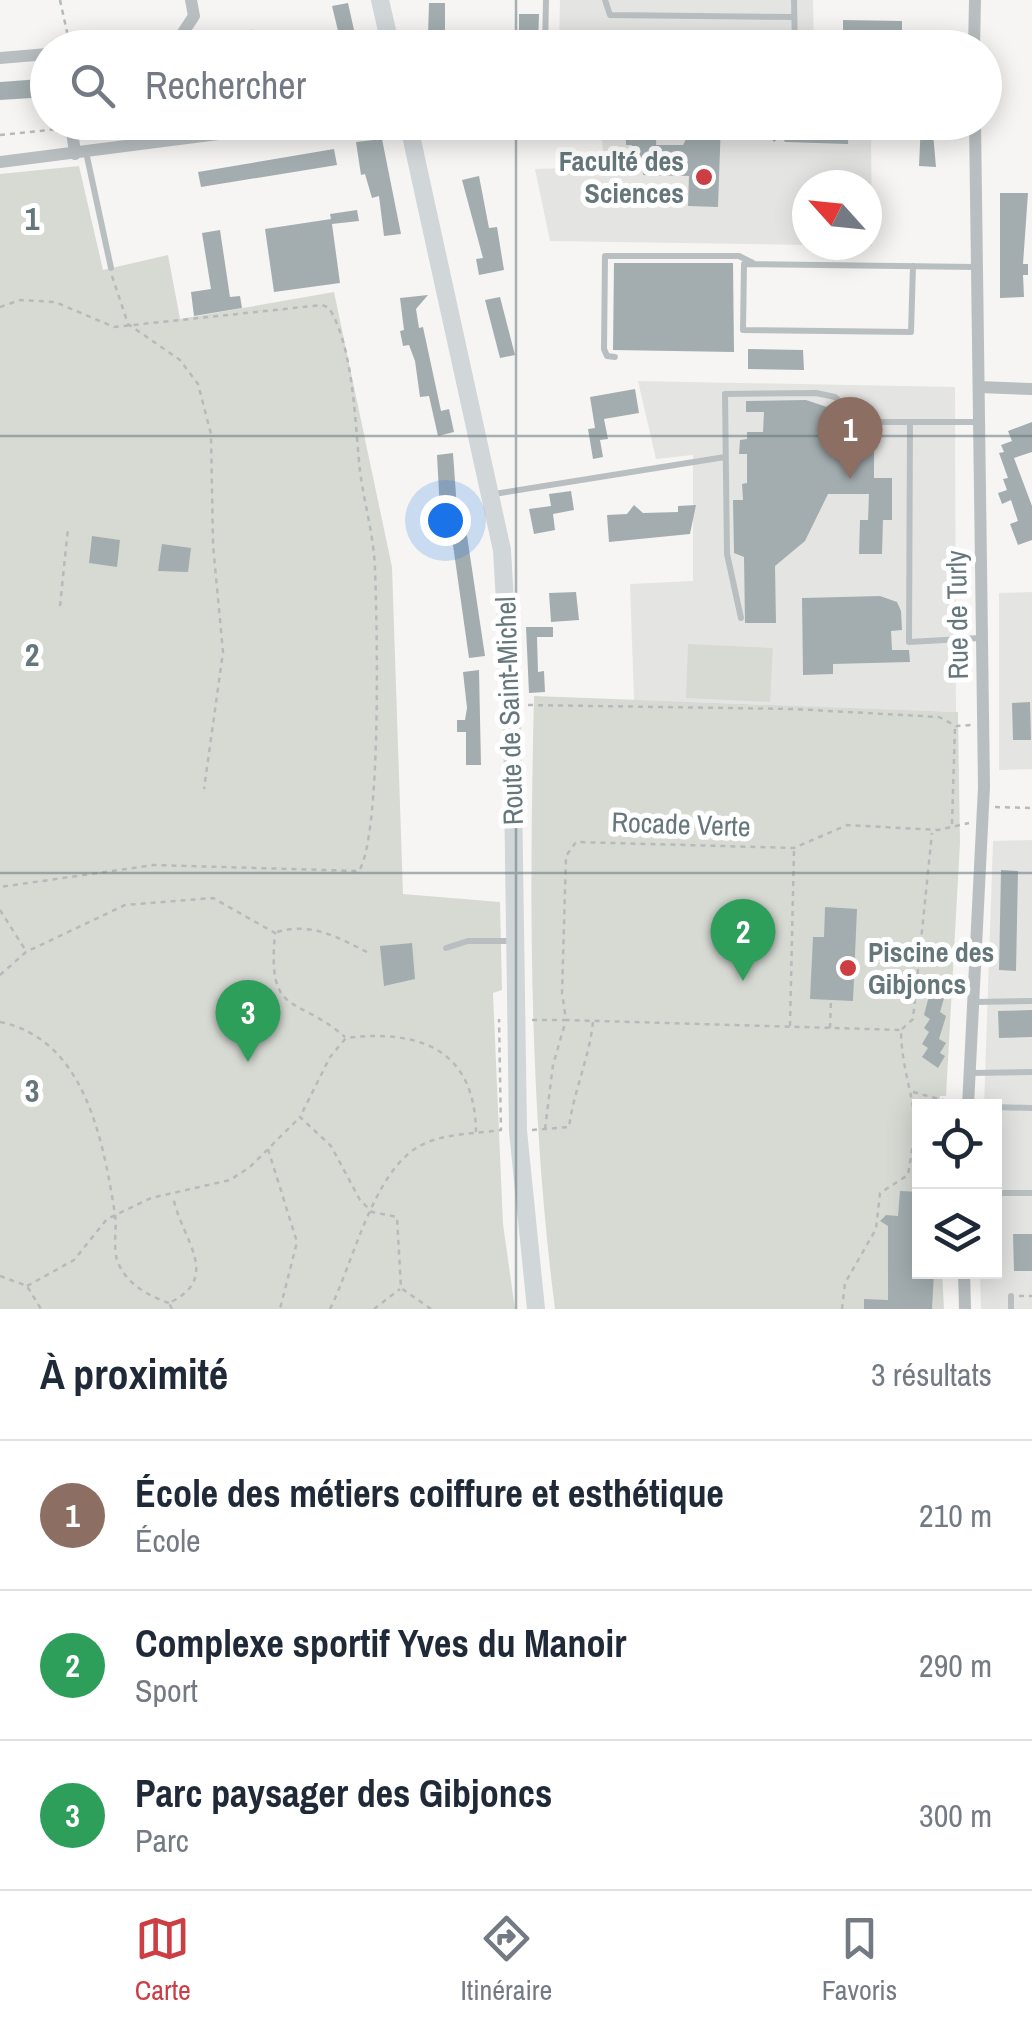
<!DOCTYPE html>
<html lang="fr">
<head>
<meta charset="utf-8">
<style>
  body { margin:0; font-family:"Archivo Narrow",sans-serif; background:#f6f6f7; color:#1f2937 }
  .controls { position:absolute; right:30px; bottom:30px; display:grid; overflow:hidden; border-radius:0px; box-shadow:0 5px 25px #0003 }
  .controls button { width:90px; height:90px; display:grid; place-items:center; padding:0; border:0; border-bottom:2px solid #e0e1e3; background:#fff; color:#1f2937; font:50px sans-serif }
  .compass { position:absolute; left:792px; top:170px; width:90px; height:90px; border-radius:50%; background:#fff; box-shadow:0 5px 25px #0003; rotate:297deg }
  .you { position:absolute; left:445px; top:520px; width:35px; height:35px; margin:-25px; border:8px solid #fff; border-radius:50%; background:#1a73e8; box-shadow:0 0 0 15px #1a73e833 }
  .badge { display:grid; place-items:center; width:65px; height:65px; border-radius:50%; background:#cc3d44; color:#fff; font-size:32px; font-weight:700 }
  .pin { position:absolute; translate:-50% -82px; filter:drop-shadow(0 2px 5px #0008) }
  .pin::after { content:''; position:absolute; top:52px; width:35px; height:30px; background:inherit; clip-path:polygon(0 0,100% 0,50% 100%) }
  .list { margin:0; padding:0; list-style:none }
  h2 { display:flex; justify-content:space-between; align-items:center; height:130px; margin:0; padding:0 40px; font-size:42px }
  h2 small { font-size:32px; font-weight:400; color:#747a83 }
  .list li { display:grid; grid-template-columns:65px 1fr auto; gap:30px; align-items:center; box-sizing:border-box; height:150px; padding:0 40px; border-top:2px solid #e0e1e3 }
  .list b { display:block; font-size:38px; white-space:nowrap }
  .list p { margin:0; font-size:32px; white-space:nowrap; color:#747a83 }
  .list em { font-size:32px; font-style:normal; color:#747a83 }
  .icon { flex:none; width:55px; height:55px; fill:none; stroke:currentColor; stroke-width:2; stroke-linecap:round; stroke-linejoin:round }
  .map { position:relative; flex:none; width:1032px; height:1309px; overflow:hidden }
  .search { position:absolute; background:#fff; box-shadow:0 5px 25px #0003; left:30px; right:30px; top:30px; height:110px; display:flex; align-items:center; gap:25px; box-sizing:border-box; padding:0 35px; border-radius:55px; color:#747a83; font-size:38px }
  .sheet { height:580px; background:#fff }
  nav { display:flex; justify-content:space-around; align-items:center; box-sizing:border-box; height:140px; border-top:2px solid #e0e1e3; background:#fff; font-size:28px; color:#747a83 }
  nav a { display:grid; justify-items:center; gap:5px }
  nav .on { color:#cc3d44 }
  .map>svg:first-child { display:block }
  .built { fill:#e4e5e3 }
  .green { fill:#d7dad3 }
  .building { fill:#a3adaf }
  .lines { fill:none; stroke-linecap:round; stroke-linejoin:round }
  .path { stroke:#b6babb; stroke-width:2.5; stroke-dasharray:5 5; stroke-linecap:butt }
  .lane { stroke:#b9bfc1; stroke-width:6 }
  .street { stroke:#b9bfc1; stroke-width:12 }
  .secondary { stroke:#d1d6d8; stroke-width:18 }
  .grid { fill:none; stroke:#65777a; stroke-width:2.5; stroke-opacity:0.55 }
  .poi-dot { fill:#cc3d44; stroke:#fff; stroke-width:4 }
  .labels { text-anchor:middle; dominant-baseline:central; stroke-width:10; stroke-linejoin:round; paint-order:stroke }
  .poi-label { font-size:28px; font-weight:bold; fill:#65777a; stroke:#fff; text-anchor:end }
  .street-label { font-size:28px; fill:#65777a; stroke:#fff }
  .grid-label { font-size:32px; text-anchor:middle; font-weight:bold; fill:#65777a; stroke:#fff; stroke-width:10; stroke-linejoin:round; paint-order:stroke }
</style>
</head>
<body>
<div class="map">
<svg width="1032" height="1309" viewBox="0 0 1032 1309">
  <rect width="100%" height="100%" fill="#f6f5f3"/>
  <path class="built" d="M 560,0 L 813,0 L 814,47 L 559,48 Z
    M 601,123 L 871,123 L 872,246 L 820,245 L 867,245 L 867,185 L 807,185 L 807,245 L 550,241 L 535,169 L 604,167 Z
    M 638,381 L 955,387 L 956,712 L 634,700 L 630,584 L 693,581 L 693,455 L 656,459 Z
    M 1032,592 L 1032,769 L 999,770 L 999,593 Z
    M 1032,840 L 1032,1309 L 981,1309 L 980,1272 L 994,1272 L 994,1106 L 984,1106 L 993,841 Z"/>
  <path class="green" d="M 79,166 L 103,270 L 168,255 L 180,319 L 334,292 L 392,567 L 403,894 L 500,902 L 502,990 L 493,993 L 503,1224 L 515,1309 L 0,1309 L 0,174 Z
    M 688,644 L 773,648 L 770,702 L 686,698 Z
    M 534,696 L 958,712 L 960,843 L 946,1096 L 940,1096 L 939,1106 L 920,1106 L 920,1272 L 942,1272 L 944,1309 L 555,1309 C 529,1106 529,901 534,696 Z"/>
  <path class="building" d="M 348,3 L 358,48 L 345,48 L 339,35 L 332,6 Z
    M 429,3 L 445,3 L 445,36 L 428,36 Z
    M 519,14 L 539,14 L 538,43 L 519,43 Z
    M 843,20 L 902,21 L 902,48 L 843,48 Z
    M 41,79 L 48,97 L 0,100 L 0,82 Z
    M 626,122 L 657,122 L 656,145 L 683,145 L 695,122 L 721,122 L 718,207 L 688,206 L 689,176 L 643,175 L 642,162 L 625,162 L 632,145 L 626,145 Z
    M 759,122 L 849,122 L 848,144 L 785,142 L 781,136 L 774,142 Z
    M 921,122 L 932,122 L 936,167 L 919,166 Z
    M 382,139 L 401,234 L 384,236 L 379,196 L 372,198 L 365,174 L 361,175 L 356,142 Z
    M 334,149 L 337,165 L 201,187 L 198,172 Z
    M 479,176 L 489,228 L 497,227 L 504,270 L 479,275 L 476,259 L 483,258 L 462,180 Z
    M 1000,193 L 1028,193 L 1023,264 L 1028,264 L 1028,275 L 1023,275 L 1024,297 L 1000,298 Z
    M 357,210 L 359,221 L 332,224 L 340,283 L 274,292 L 265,229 L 331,219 L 330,214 Z
    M 220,230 L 230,297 L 240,296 L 242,308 L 194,316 L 191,292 L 211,289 L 202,233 Z
    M 614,263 L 733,263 L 734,352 L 613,350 Z
    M 428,295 L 416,309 L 419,328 L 423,327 L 441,411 L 449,409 L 454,432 L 438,436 L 429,396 L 420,397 L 415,361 L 409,345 L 403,346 L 400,331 L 404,330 L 400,298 Z
    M 500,297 L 515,355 L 500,358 L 485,300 Z
    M 748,349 L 803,350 L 804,370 L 748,369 Z
    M 635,389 L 639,413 L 604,419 L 608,439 L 600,440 L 603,457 L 593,459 L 588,429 L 595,428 L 590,397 Z
    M 806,400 L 833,409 L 833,433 L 874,433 L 874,478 L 892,478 L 892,520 L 883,520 L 882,554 L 859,554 L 860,520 L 868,520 L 869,494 L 828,494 L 805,541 L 775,566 L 776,623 L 745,623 L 744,557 L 734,553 L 733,500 L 743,500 L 742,484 L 747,483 L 747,454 L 739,454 L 740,440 L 747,439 L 747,432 L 763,432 L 764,412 L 746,412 L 746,401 Z
    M 1032,422 L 1032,452 L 1014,458 L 1032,506 L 1032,540 L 1018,545 L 1010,524 L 1018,521 L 1011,500 L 1002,504 L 998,493 L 1007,490 L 1003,479 L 1008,478 L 999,453 L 1004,452 L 1001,445 L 1012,441 L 1008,431 Z
    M 453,453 L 457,509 L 440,512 L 437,455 Z
    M 571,491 L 574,510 L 553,514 L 555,530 L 534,534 L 529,509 L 551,506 L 549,494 Z
    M 634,505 L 643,513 L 678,512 L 678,506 L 696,505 L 690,534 L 609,542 L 607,515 L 627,514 Z
    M 466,529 L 485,656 L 469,658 L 451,531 Z
    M 92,536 L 120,540 L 117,567 L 89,563 Z
    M 162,544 L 191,548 L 188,572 L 158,571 Z
    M 576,592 L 579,620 L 551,622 L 549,593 Z
    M 880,596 L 897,602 L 901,611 L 902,630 L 891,631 L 892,650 L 909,650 L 910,662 L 833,664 L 833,674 L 803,675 L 802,598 Z
    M 526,627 L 553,627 L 553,637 L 537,637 L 538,672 L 544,671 L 545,692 L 529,693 Z
    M 479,670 L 481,765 L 466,765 L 466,732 L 457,732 L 457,720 L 465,720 L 467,708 L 463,672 Z
    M 1030,702 L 1031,740 L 1013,740 L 1012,703 Z
    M 1001,870 L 1018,871 L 1016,971 L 999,970 Z
    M 825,907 L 857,909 L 853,1001 L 810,999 L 813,937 L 824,937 Z
    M 412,943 L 415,979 L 384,986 L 380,946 Z
    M 931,978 L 947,988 L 940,1012 L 946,1016 L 939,1039 L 946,1043 L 940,1053 L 945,1056 L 938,1068 L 922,1057 L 928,1048 L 922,1044 L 929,1032 L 924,1028 L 930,1019 L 924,1015 L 930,992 L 924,988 Z
    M 1032,1010 L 1032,1037 L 999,1038 L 998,1011 Z
    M 900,1191 L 920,1192 L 920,1272 L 934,1272 L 932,1309 L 864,1309 L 864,1299 L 888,1300 L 888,1226 L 880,1221 L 886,1215 L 898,1216 Z
    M 1013,1234 L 1032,1234 L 1032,1271 L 1014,1271 Z"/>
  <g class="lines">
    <path class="path" d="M 60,0 L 69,41
      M 200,33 C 224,43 262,14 275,48
      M 86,126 L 112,122
      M 0,135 L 58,129
      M 112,276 L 128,324 L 180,360 L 198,384 L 211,434 L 213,545 L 223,652 L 204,789
      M 0,307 L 20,300 L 55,302 L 114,327 L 322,305 L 329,308 C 354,348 355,425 360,471 C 364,503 374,536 375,569 C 377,622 382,833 359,871 L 154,865 L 0,887
      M 60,606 L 68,528
      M 528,705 L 793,709 L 939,717 L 956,726 L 972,725
      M 995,807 L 1032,808
      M 952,824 L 955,727
      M 0,910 L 26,951
      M 277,932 C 311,922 337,937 367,952
      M 0,975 L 26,952 L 125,905 L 213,898 L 275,933 C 267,1019 296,994 345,1037
      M 532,1020 L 566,1020 L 562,993 L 566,856 L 576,842 L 794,848 L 847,825 L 938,830 L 969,823
      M 0,1022 C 85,1039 103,1140 115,1214 C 117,1228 113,1246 117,1260 C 125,1283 148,1296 169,1303
      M 790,1026 L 794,849
      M 830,1028 L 831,1000
      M 902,1029 L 913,1019 L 932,833
      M 913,1092 L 954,1103
      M 545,1129 L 553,1065 L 566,1020 L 901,1030 C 901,1062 911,1088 915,1120
      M 532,1130 L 569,1127 C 574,1090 589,1059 593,1022
      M 268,1149 L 297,1242 L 280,1309
      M 0,1276 L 27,1286 L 41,1309
      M 27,1286 L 74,1260 L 107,1219 L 151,1198 L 230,1180 L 250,1167 L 299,1118
      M 1019,1296 L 1032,1296
      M 172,1309 L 169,1303 C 224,1277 180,1238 173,1196
      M 330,1309 C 353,1263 373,1173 418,1147 C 441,1133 474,1134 501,1130 L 499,1019
      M 374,1309 L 400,1289
      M 431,1309 L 401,1288 L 397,1217 L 372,1212 L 360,1200 L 331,1146 L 300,1117 L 330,1057 L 346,1038 C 419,1029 475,1049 476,1132
      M 842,1309 L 845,1283 L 876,1229 L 880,1193 L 908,1175 L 914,1138"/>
    <path class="lane" d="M 605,0 L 610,15 L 794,17
      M 794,0 L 795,48
      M 545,48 L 546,0
      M 86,152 L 111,268
      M 913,266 L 911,332 L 743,330 L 744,264 L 976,267
      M 615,357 L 607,356 L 604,349 L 605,256 L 739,256 L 753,263
      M 979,422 L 910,422 L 909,642 L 980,638
      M 494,494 L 725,457
      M 741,618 L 727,554 L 725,394 L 816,393 L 835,397 L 864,422 L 910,422
      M 446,948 L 468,941 L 513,941
      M 974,1002 L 1032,1001
      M 971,1073 L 1032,1072
      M 994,1107 L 1032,1108
      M 916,1130 L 920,1131
      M 994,1193 L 1032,1193
      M 1011,1296 L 1011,1309"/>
    <path class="street" d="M 105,48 L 180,37 L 194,16 L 191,0
      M 974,48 L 975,0
      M 0,58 L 48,54
      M 71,122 L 75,154
      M 0,162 L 313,122
      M 979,387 L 1032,389
      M 968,1106 L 984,787 L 975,122
      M 964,1272 L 965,1309"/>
    <path class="secondary" d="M 380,0 L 391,48
      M 408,122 L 502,550 L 512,723 L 518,1131 L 536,1309"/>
  </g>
  <path class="grid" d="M 516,0 L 516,48M 516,122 L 516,1309M 0,436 L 1032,436M 0,873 L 1032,873"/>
  <g class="poi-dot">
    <circle cx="704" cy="177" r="10"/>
    <circle cx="848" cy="968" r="10"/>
  </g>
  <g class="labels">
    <g class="poi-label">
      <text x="684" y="161">Faculté des<tspan x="684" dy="32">Sciences</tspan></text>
      <text x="868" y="952" text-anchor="start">Piscine des<tspan x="868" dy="32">Gibjoncs</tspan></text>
    </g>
    <g class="street-label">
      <text transform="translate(957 615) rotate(-91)">Rue de Turly</text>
      <text transform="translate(509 711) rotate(-92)">Route de Saint-Michel</text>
      <text transform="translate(681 824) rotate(2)">Rocade Verte</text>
    </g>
  </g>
  <g class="grid-label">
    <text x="32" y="230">1</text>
    <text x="32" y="666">2</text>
    <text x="32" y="1102">3</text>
  </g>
</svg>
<div class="controls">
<button><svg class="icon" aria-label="locate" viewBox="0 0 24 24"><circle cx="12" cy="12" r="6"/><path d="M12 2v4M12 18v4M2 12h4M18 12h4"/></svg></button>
<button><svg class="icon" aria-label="layers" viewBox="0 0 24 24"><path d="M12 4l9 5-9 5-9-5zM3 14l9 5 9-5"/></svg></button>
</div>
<svg class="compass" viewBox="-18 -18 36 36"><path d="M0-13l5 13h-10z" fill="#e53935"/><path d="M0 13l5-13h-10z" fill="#747a83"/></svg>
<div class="you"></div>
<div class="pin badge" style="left:850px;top:479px;background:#8d6e63">1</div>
<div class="pin badge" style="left:743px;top:981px;background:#2e9e5b">2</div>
<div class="pin badge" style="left:248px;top:1062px;background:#2e9e5b">3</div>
<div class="search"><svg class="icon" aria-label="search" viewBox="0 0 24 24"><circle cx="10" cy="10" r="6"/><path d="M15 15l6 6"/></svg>Rechercher</div>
</div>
<section class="sheet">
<h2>À proximité<small>3 résultats</small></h2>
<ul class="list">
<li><span class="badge" style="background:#8d6e63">1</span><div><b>École des métiers coiffure et esthétique</b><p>École</p></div><em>210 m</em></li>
<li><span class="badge" style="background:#2e9e5b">2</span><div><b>Complexe sportif Yves du Manoir</b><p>Sport</p></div><em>290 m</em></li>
<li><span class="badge" style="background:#2e9e5b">3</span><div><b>Parc paysager des Gibjoncs</b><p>Parc</p></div><em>300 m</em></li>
</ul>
</section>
<nav>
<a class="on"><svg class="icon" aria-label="map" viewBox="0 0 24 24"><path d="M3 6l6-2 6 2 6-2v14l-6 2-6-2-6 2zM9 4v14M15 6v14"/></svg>Carte</a>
<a><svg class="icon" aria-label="directions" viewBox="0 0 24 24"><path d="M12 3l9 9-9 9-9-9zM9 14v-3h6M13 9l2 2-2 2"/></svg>Itinéraire</a>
<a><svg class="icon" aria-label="saved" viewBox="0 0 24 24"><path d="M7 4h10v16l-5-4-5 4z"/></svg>Favoris</a>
</nav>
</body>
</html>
